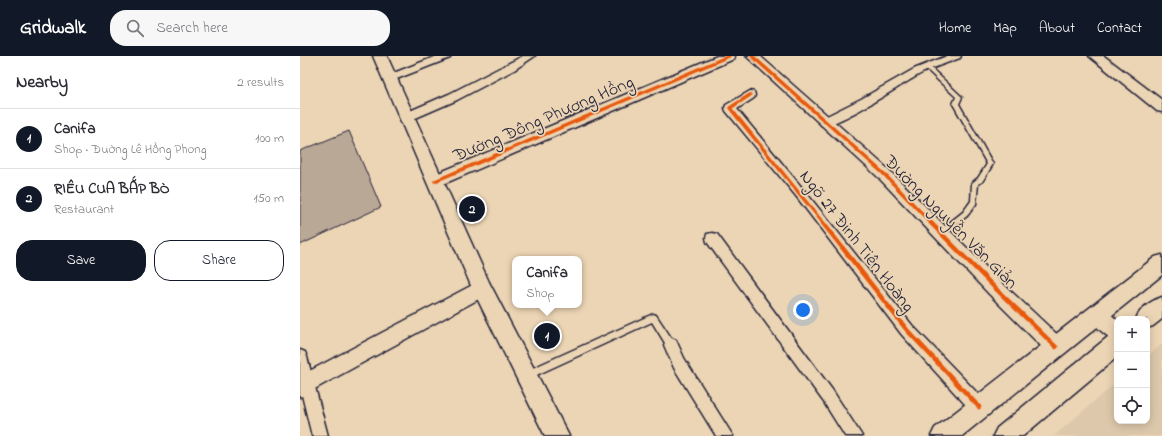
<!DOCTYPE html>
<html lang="en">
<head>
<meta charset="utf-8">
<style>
  body { margin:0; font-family:"Indie Flower",sans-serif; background:#f7f7f7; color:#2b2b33 }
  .controls { position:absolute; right:12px; bottom:12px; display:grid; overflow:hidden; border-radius:8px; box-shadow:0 2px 10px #0003 }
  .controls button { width:36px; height:36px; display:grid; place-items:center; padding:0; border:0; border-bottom:1px solid #e1e1e2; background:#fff; color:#2b2b33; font:20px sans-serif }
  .you { position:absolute; left:503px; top:254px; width:14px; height:14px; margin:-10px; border:3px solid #fff; border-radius:50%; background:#1a73e8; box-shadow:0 0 0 6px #1a73e833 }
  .badge { display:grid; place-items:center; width:26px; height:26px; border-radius:50%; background:#111827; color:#fff; font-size:13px; font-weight:700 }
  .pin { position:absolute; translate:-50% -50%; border:2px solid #fff; box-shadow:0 1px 4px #0006 }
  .popup { position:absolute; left:212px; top:200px; width:70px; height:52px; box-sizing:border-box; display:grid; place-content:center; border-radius:8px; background:#fff; filter:drop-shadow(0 1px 3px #0005); font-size:13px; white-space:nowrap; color:#7c7c81 }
  .popup b { font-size:15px; color:#2b2b33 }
  .popup::after { content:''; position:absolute; left:50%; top:100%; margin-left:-8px; border:8px solid transparent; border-top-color:#fff }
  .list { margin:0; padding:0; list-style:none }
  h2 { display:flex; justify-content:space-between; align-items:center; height:52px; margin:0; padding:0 16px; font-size:17px }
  h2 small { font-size:13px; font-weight:400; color:#7c7c81 }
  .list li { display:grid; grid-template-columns:26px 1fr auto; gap:12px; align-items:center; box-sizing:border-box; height:60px; padding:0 16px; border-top:1px solid #e1e1e2 }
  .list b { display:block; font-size:15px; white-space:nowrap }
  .list p { margin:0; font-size:13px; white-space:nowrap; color:#7c7c81 }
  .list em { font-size:13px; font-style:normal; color:#7c7c81 }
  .actions { display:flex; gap:8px; padding:12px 16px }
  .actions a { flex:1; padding:9px 0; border:1px solid #111827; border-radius:16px; text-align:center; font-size:14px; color:#111827 }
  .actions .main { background:#111827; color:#fff }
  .icon { flex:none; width:22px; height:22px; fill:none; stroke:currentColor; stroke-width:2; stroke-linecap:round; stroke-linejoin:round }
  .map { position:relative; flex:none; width:862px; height:380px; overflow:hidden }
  header { display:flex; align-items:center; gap:24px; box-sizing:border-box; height:56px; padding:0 20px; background:#111827; color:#fff }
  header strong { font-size:19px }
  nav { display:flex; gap:22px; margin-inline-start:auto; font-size:14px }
  .search { width:280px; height:36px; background:#f7f7f7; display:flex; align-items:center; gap:10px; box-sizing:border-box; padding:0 14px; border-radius:16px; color:#7c7c81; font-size:15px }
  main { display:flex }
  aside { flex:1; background:#fff }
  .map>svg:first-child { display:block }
  .built { fill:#ddc8ab }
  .building { fill:#baa896; stroke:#22223b }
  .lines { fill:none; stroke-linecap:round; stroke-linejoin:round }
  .service-casing { stroke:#22223b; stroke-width:3 }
  .minor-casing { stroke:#22223b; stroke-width:3 }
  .tertiary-casing { stroke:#22223b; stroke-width:3 }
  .secondary-casing { stroke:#22223b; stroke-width:3 }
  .service { fill:#ecd5b4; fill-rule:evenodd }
  .minor { fill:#ecd5b4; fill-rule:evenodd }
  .tertiary { fill:#ecd5b4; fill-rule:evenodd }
  .secondary { fill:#ecd5b4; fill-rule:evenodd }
  .cycleway-far1-casing { stroke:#ecd5b4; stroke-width:5.5 }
  .cycleway-casing { stroke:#ecd5b4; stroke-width:7 }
  .cycleway-far1 { stroke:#e8590c; stroke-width:3.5 }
  .cycleway { stroke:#e8590c; stroke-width:4.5 }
  .labels { text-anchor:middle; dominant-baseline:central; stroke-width:3.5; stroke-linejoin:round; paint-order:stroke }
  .street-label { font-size:18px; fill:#22223b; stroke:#ecd5b4 }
</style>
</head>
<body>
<header>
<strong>Gridwalk</strong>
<div class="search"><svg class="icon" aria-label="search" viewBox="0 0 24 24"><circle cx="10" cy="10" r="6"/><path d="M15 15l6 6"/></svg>Search here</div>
<nav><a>Home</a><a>Map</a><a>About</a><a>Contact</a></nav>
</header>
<main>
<aside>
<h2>Nearby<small>2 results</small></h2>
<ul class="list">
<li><span class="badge">1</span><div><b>Canifa</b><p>Shop · Đuờng Lê Hồng Phong</p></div><em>100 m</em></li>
<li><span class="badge">2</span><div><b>RIÊU CUA BẮP BÒ</b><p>Restaurant</p></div><em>150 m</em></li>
</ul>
<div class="actions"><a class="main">Save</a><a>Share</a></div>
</aside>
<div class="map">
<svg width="862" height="380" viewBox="0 0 862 380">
  <rect width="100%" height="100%" fill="#ecd5b4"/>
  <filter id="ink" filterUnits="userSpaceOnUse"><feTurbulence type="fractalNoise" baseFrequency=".025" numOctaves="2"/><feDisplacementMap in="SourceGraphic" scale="8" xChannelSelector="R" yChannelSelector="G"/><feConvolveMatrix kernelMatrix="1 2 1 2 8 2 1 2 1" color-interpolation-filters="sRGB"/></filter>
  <g filter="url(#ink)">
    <path class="built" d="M 862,288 L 862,380 L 754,380 L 817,326 L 817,365 L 847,365 L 847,301 Z"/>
    <path class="building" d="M 49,75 L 81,151 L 0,189 L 0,95 Z"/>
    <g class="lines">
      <defs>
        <path id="service" d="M 628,10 L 630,11 L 661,40 L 662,41 L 659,48 L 693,108 L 682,126 L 678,128 L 676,148 L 667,160 L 641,180 L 639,179 L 638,177 L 639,175 L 663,156 L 671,145 L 672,127 L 678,122 L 687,108 L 653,48 L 656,41 L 626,13 L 625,12 Z
          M 353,258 L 356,259 L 374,286 L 375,289 L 374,292 L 371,293 L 368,292 L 352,266 L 230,322 L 227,323 L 224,322 L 223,319 L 224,316 Z"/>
        <path id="minor" d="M 137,0 L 151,0 L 150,2 L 94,24 L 86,24 L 85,22 L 86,20 Z
          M 223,0 L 235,0 L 214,14 L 157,44 L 111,64 L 103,64 L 102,61 L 103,58 L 149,38 Z
          M 647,0 L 661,0 L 660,2 C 647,7 634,11 622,17 C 605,26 536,73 521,69 L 520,66 L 521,63 L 561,43 L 614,13 Z
          M 450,35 L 454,36 L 455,39 L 454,42 L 437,53 L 504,134 L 612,269 L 685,345 L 687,351 L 685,357 L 679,359 L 673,357 L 602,279 L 496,140 L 426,55 L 425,52 L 426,49 Z
          M 412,177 L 417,178 L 533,335 L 562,380 L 545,380 L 523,345 L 407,186 L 406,182 L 407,178 Z
          M 371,282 L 376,284 L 384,302 L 433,380 L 416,380 L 374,312 L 364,289 L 366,284 Z
          M 0,294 L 5,296 L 7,301 L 28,380 L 12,380 L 0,331 Z"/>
        <path id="tertiary" d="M 417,0 L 435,0 L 434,3 L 141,129 L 135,131 L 129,129 L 127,125 L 129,121 Z
          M 446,0 L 460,0 L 588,113 L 701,226 L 763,284 L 766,291 L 763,298 L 756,300 L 749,298 L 689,238 L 578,121 Z
          M 789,0 L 804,0 L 862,44 L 862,56 L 857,55 Z
          M 182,224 L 188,226 L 191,232 L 188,238 L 0,341 L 0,320 Z
          M 797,249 L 804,252 L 817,264 L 817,285 C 806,281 793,269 788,258 L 790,252 Z"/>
        <path id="secondary" d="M 73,0 L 87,0 L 189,226 L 269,380 L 245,380 L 172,232 Z
          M 862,199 L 862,219 L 662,380 L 631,380 L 635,372 L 855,201 Z
          M 862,241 L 862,263 L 853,270 L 847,272 L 847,263 L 836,263 C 840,252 851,245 862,241 Z
          M 817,277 L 817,301 L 723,380 L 693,380 L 697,372 L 809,280 Z"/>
      </defs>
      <use href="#service" class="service-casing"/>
      <use href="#minor" class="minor-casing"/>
      <use href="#tertiary" class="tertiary-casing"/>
      <use href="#secondary" class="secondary-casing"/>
      <use href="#service" class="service"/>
      <use href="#minor" class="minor"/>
      <use href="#tertiary" class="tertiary"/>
      <use href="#secondary" class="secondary"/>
      <defs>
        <path id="cycleway-far1" d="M 452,0 L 583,117 L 632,168
          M 450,39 L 430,52 L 524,168
          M 135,125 L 429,0"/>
        <path id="cycleway" d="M 523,167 L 607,274 L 679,351
          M 631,167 L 695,232 L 756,291"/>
      </defs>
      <use href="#cycleway-far1" class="cycleway-far1-casing"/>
      <use href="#cycleway" class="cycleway-casing"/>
      <use href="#cycleway-far1" class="cycleway-far1"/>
      <use href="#cycleway" class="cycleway"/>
    </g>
  </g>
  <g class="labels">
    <g class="street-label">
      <text transform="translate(244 64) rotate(-23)">Đường Đông Phương Hồng</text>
      <text transform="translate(650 167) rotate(45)">Đường Nguyễn Văn Giản</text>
      <text transform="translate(556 186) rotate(52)">Ngõ 27 Đinh Tiên Hoàng</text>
    </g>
  </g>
</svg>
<div class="controls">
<button>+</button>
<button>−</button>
<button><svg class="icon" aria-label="locate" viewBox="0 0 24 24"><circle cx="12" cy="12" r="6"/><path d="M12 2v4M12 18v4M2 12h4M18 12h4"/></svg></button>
</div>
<div class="you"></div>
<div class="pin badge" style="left:247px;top:280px">1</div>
<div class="popup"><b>Canifa</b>Shop</div>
<div class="pin badge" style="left:172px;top:153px">2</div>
</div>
</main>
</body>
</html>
